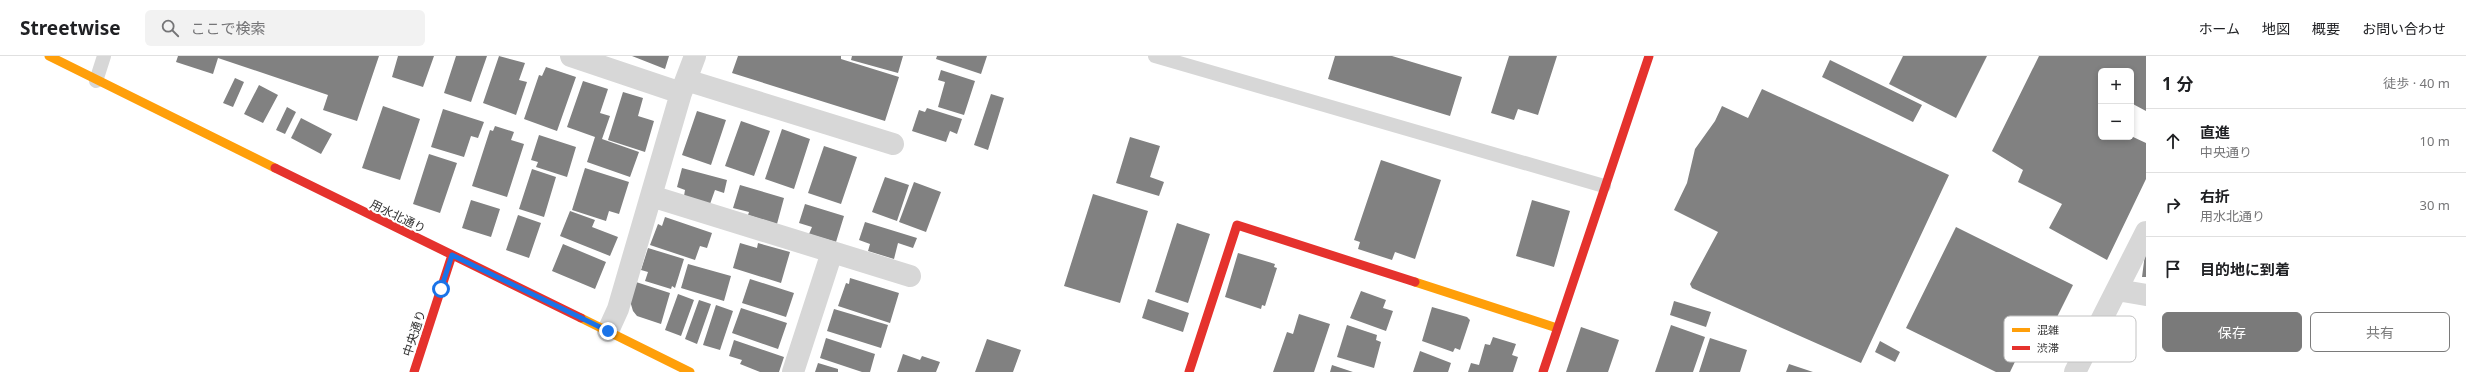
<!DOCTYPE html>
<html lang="ja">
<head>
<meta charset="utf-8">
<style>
  body { margin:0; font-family:"Noto Sans","Noto Sans JP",sans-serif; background:#f2f2f2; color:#202124 }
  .controls { position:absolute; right:12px; top:12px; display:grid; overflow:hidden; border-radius:6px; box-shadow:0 2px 6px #0003 }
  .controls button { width:36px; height:36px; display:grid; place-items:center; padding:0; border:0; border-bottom:1px solid #e0e0e0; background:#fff; color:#202124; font:20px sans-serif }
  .stop { position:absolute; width:12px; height:12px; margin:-9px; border:3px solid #1a73e8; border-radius:50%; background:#fff }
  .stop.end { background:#1a73e8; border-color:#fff; box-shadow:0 1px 4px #0008 }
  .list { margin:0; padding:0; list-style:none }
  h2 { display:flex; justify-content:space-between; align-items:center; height:52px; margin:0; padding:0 16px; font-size:17px }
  h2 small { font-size:13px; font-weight:400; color:#757577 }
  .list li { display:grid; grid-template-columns:26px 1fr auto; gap:12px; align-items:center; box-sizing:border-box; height:64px; padding:0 16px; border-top:1px solid #e0e0e0 }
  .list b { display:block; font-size:15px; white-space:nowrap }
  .list p { margin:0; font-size:13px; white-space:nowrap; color:#757577 }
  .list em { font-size:13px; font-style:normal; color:#757577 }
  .actions { display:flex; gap:8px; padding:12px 16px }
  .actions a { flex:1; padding:9px 0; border:1px solid #7a7a7a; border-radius:6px; text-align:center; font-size:14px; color:#7a7a7a }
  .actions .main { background:#7a7a7a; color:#fff }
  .icon { flex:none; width:22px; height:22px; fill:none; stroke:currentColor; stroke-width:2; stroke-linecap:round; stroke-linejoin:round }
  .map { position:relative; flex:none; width:2146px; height:316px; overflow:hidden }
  header { display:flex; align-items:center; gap:24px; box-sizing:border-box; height:56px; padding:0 20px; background:#fff; border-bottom:1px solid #e0e0e0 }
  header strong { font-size:19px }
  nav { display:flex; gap:22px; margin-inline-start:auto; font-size:14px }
  .search { width:280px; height:36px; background:#f2f2f2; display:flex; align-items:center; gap:10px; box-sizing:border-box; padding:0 14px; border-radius:6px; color:#757577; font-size:15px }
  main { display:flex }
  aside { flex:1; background:#fff }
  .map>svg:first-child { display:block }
  .building { fill:#818181 }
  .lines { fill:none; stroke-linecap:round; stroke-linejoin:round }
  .lane { stroke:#d7d7d7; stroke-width:14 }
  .street { stroke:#d7d7d7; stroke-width:22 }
  .slow { stroke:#ff9f0a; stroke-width:9 }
  .jam { stroke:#e5322d; stroke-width:9 }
  .route { stroke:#1a73e8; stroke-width:5 }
  .labels { text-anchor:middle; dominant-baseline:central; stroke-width:4; stroke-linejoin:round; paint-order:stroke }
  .street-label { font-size:12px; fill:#333; stroke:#fff }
  .key { fill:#fff; stroke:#c2c2c2; stroke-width:1 }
  .key-label { font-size:11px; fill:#333 }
</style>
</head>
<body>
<header>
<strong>Streetwise</strong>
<div class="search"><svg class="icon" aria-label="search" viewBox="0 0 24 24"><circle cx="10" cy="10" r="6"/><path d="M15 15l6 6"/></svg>ここで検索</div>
<nav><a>ホーム</a><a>地図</a><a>概要</a><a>お問い合わせ</a></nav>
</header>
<main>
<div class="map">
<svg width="2146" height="316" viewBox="0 0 2146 316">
  <rect width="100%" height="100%" fill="#fff"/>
  <path class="building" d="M 178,0 L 379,0 L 357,65 L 323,54 L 328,39 L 218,2 L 213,18 L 176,6 Z
    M 398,0 L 434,0 L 423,31 L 392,21 Z
    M 456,0 L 487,0 L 471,46 L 444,37 Z
    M 499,0 L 525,7 L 519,24 L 527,26 L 516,59 L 483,47 Z
    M 632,0 L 669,0 L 665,13 Z
    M 738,0 L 841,0 L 841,3 L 899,21 L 885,65 L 732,17 Z
    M 852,0 L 903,0 L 898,17 L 851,4 Z
    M 937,0 L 987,0 L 981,18 L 936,3 Z
    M 1335,0 L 1392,0 L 1462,21 L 1450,60 L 1328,23 Z
    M 1509,0 L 1557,0 L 1538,59 L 1518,53 L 1514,64 L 1491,57 Z
    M 1903,0 L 1987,0 L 1956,62 L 1889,28 Z
    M 2039,0 L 2146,0 L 2146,55 L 2131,47 L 2131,15 L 2101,15 L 2101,81 L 2131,80 L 2146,87 L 2146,123 L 2107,204 L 2049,172 L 2062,148 L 2018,126 L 2023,114 L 1992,95 Z
    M 1830,4 L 1922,49 L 1913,66 L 1822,21 Z
    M 546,11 L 576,21 L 557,75 L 524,63 L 539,19 L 542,20 Z
    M 941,14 L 975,25 L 964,59 L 938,51 L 945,26 L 938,24 Z
    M 235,22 L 244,26 L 233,51 L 223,47 Z
    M 583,25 L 608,33 L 600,57 L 610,60 L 602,83 L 639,96 L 630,121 L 587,106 L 595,81 L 567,71 Z
    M 259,29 L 278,39 L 263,67 L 244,58 Z
    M 1762,33 L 1949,119 L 1861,307 L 1692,232 L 1690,228 L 1718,176 L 1674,154 L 1687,127 L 1695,93 L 1715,65 L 1722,50 L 1748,62 Z
    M 623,36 L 643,42 L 638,60 L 654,65 L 645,96 L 608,84 Z
    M 991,38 L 1004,42 L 988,94 L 974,89 Z
    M 383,50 L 420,63 L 400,124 L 362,112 Z
    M 287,51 L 296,56 L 285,78 L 276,74 Z
    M 927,52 L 962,63 L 957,78 L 950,75 L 946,86 L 912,75 L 919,54 L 925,56 Z
    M 443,53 L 484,66 L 478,82 L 471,80 L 464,101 L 431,91 Z
    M 697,55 L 726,64 L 711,109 L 682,99 Z
    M 301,62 L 332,78 L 321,98 L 291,82 Z
    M 741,65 L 770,75 L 754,120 L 725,110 Z
    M 495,70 L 514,76 L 511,84 L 524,88 L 507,141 L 472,130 L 490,74 L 493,75 Z
    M 782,73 L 810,83 L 794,133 L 765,123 Z
    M 539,79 L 576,91 L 567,121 L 536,111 L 538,106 L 531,104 Z
    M 1130,81 L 1160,90 L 1150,121 L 1164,126 L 1159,140 L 1116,127 Z
    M 824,90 L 857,101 L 841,148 L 808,137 Z
    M 429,98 L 457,107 L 440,157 L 413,148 Z
    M 1381,104 L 1441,124 L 1415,203 L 1395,196 L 1392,204 L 1358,193 L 1360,186 L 1354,184 Z
    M 585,112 L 629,126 L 619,158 L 609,155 L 606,165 L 572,154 Z
    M 682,112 L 727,124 L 724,137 L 715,134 L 710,148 L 684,140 L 685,134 L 677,131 Z
    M 532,113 L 556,121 L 544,161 L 519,153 Z
    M 885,121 L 909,129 L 897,165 L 872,156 Z
    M 914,126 L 941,136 L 926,176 L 899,166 Z
    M 740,129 L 784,142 L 777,168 L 748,159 L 749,156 L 733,152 Z
    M 1093,138 L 1148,155 L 1120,247 L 1064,230 Z
    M 471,144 L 500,153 L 491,181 L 462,172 Z
    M 1532,144 L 1570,155 L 1554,211 L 1516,200 Z
    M 805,148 L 844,160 L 836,186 L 809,178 L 812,171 L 799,167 Z
    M 570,155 L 595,164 L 592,171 L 618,181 L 610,200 L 560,180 Z
    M 518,159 L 541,167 L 529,202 L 506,194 Z
    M 665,161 L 712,177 L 707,192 L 700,190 L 695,204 L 650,189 L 658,168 L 662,170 Z
    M 865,166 L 917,182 L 913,192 L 898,187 L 894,203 L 868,195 L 870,188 L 859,184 Z
    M 1177,167 L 1210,178 L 1188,247 L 1155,236 Z
    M 1956,171 L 2073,229 L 2043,289 L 2027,281 L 2010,316 L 1996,316 L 1906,272 Z
    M 740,187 L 757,192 L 758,187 L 790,196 L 781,227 L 733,212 Z
    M 563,188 L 606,206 L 595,233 L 552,215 Z
    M 648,192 L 684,203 L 675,232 L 672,230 L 671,233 L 645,225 L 648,216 L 641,214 Z
    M 1238,197 L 1275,208 L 1274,211 L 1277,212 L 1265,250 L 1262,249 L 1261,253 L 1225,241 Z
    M 2145,198 L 2146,198 L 2146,221 L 2142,221 Z
    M 688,208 L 731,220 L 724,245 L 681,232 Z
    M 850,222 L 899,237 L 890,267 L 838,250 L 846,227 L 849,228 Z
    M 750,223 L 794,237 L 786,261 L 742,247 Z
    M 636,226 L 670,237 L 661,268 L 637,260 L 633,255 L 630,245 Z
    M 1361,235 L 1386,244 L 1383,252 L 1393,255 L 1386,275 L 1350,262 Z
    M 678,238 L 694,244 L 681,280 L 665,274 Z
    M 1148,243 L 1189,257 L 1183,276 L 1142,262 Z
    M 699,244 L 711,248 L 697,288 L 685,283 Z
    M 1674,245 L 1711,256 L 1706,271 L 1670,259 Z
    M 716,249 L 733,255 L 720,294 L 703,289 Z
    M 1432,251 L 1467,261 L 1470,264 L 1460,294 L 1455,292 L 1453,296 L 1422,285 Z
    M 741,252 L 787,267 L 778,293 L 732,277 Z
    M 834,253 L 888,269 L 881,292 L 827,275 Z
    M 1299,258 L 1330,268 L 1314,316 L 1273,316 L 1287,276 L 1293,278 Z
    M 1347,269 L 1377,279 L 1376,284 L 1381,286 L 1374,312 L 1337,301 Z
    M 1671,269 L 1705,281 L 1693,316 L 1655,316 Z
    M 1581,271 L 1619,284 L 1608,316 L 1566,316 Z
    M 1493,281 L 1516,288 L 1512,299 L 1518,301 L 1513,316 L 1468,316 L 1471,307 L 1479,309 L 1485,288 L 1490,289 Z
    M 826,282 L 875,298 L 870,316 L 862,316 L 820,302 Z
    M 1710,282 L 1747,294 L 1740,316 L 1699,316 Z
    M 987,283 L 1021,294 L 1013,316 L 975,316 Z
    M 734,284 L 784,301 L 779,316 L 760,316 L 740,308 L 742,304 L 729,300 Z
    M 1880,285 L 1900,296 L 1895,306 L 1875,296 Z
    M 1420,295 L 1451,307 L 1448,316 L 1413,316 Z
    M 903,298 L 920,304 L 922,300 L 940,306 L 936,316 L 897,316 Z
    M 818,307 L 838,313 L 838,316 L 815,316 Z
    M 1789,308 L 1813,316 L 1786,316 Z
    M 1332,309 L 1353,316 L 1330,316 Z"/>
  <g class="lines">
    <path class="lane" d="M 1155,0 L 1604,130
      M 96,25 L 104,0"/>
    <path class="street" d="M 571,0 L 681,37
      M 686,24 L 893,88
      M 651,140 L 910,220
      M 2117,234 L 2146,239
      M 608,275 L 618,253 L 681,37 L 695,0
      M 793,316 L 832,196
      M 2075,316 L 2146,176"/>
    <path class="slow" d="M 49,0 L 275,112
      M 1415,226 L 1557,272
      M 581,262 L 690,316"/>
    <path class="jam" d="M 275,112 L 581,262
      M 414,316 L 452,199
      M 1189,316 L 1237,169 L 1415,226
      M 1543,316 L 1649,0"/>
  </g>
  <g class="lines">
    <path class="route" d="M 441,233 L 452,199 L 608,275"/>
  </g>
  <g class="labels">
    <g class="street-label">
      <text transform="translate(398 160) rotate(26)">用水北通り</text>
      <text transform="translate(414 277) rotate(-72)">中央通り</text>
    </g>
  </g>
  <rect x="2004" y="260" width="132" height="46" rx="6" class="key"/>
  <rect x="2012" y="272" width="18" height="4" fill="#ff9f0a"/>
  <rect x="2012" y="290" width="18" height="4" fill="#e5322d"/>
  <g class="key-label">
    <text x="2037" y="278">混雑</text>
    <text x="2037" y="296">渋滞</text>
  </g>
</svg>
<div class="controls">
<button>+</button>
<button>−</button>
</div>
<div class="stop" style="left:441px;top:233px"></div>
<div class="stop end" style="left:608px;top:275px"></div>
</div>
<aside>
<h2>1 分<small>徒歩 · 40 m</small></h2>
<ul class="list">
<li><svg class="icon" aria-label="ahead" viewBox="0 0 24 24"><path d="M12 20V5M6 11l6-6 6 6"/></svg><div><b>直進</b><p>中央通り</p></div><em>10 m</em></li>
<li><svg class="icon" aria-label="right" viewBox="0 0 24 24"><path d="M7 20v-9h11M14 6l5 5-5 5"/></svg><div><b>右折</b><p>用水北通り</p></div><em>30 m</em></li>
<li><svg class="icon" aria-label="arrive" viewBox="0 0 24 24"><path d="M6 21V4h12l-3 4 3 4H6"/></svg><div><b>目的地に到着</b></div></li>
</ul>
<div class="actions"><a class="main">保存</a><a>共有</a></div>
</aside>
</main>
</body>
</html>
